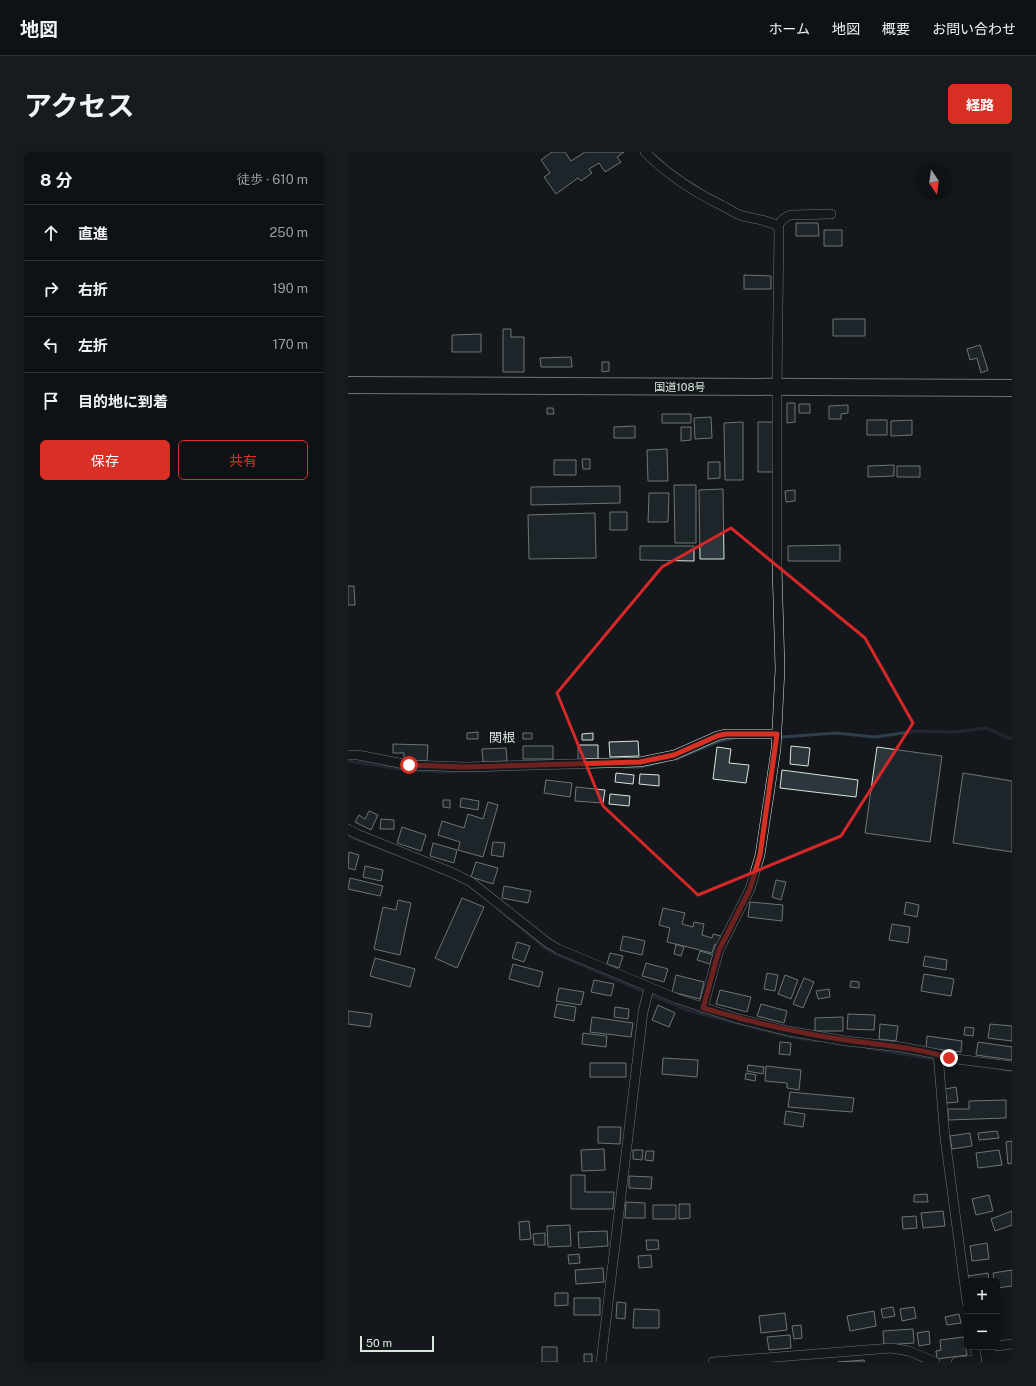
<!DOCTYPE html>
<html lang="ja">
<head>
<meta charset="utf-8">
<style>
  body { margin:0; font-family:"Public Sans","Noto Sans JP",sans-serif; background:#181b1e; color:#f1f3f6 }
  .controls { position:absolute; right:12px; bottom:12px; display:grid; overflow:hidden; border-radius:6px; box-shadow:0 2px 10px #0003 }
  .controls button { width:36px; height:36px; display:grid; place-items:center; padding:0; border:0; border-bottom:1px solid #2f3234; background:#0f1215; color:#f1f3f6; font:20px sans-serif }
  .compass { position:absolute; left:568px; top:12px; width:36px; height:36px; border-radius:50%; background:#0f1215; box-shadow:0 2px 10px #0003; rotate:167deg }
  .scale { position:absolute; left:12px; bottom:10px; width:74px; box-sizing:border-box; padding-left:4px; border:2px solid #d8e6dc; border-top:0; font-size:11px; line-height:14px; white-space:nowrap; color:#d8e6dc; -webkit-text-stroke:3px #14181c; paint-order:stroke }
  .stop { position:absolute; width:12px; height:12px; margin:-9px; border:3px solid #d93025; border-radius:50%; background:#fff }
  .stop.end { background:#d93025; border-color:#fff; box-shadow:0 1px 4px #0008 }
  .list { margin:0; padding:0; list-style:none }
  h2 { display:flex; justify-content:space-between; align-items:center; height:52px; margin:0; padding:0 16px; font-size:17px }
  h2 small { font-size:13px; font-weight:400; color:#9b9ea0 }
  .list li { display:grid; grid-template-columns:26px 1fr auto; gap:12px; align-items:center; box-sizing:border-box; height:56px; padding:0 16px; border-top:1px solid #2f3234 }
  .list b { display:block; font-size:15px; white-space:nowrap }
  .list em { font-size:13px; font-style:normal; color:#9b9ea0 }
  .actions { display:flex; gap:8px; padding:12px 16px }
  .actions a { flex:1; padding:9px 0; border:1px solid #d93025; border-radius:6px; text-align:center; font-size:14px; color:#d93025 }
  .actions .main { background:#d93025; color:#fff }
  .icon { flex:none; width:22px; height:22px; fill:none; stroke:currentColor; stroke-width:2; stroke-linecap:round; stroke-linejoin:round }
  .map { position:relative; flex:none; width:664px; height:1210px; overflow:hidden; border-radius:6px }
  header { display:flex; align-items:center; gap:24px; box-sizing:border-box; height:56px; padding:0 20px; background:#0f1215; border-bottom:1px solid #2f3234 }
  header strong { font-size:19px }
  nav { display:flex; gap:22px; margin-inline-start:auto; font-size:14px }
  .intro { display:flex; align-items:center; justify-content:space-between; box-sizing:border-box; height:96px; padding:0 24px }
  h1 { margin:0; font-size:28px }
  .button { padding:10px 18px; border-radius:6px; background:#d93025; color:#fff; font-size:14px; font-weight:700 }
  main { display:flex; gap:24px; padding:0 24px }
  aside { flex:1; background:#0f1215; border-radius:6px; box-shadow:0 2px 10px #0003 }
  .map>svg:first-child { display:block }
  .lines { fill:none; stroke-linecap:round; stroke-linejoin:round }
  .stream { stroke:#2f3f4d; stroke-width:3 }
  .building { fill:#2c363c; stroke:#d8e6dc }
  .street-casing { stroke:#d8e6dc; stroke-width:10 }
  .highway-casing { stroke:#d8e6dc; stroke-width:18 }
  .street { stroke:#14181c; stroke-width:9 }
  .highway { stroke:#14181c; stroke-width:16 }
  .route { stroke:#d93025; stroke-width:5 }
  .marked { fill:none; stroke:#d62828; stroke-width:3; stroke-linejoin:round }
  .labels { text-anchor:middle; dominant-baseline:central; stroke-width:3; stroke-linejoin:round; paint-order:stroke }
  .street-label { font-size:11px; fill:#d8e6dc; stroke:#14181c }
  .quarter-label { font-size:13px; fill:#d8e6dc; stroke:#14181c }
</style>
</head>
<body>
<header>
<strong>地図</strong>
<nav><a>ホーム</a><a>地図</a><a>概要</a><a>お問い合わせ</a></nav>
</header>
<div class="intro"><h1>アクセス</h1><a class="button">経路</a></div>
<main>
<aside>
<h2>8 分<small>徒歩 · 610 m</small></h2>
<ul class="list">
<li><svg class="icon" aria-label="ahead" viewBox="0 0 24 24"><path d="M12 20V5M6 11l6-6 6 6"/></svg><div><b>直進</b></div><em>250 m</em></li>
<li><svg class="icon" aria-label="right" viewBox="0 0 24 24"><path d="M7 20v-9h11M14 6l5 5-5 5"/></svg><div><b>右折</b></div><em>190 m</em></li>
<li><svg class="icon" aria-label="left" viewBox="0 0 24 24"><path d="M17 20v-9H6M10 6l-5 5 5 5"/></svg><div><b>左折</b></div><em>170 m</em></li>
<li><svg class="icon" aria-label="arrive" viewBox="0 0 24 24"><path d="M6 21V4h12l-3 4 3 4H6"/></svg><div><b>目的地に到着</b></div></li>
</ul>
<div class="actions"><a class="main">保存</a><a>共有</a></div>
</aside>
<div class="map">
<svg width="664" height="1210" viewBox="0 0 664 1210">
  <rect width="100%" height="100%" fill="#14181c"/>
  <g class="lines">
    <path class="stream" d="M 434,585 L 488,581 L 527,585 L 569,579 L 606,580 L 639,576 L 660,586 L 664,586
      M 328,607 L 371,589 L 386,586
      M 0,609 L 60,618 L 95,620 L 151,618
      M 277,615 L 293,615 L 317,609
      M 0,684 L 44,701
      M 149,756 L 197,796 L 204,800 L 294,839
      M 303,843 L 339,858 L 438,884 L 469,889
      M 518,896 L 586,907
      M 652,917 L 664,919"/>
  </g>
  <path class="building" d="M 204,0 L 217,0 L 223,9 L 237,0 L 276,0 L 269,5 L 273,10 L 257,20 L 251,11 L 241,17 L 244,21 L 233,29 L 230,26 L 208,42 L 196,25 L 202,21 L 193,8 Z
    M 448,71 L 470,71 L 471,84 L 448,84 Z
    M 476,78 L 494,78 L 494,94 L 476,94 Z
    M 396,123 L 423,124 L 423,137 L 396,137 Z
    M 485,167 L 517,167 L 517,184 L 485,184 Z
    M 155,177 L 163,177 L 163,185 L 176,185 L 176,220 L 155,220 Z
    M 133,182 L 133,200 L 104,200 L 104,183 Z
    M 632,193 L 640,218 L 633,221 L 629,206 L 622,208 L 619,197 Z
    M 223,205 L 224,215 L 193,215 L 192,206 Z
    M 254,210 L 261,210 L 261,219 L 254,220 Z
    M 439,251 L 447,251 L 447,270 L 439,271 Z
    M 451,252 L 462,252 L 462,261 L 451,261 Z
    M 500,253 L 500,261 L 493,262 L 493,267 L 481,267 L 481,254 Z
    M 199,256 L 205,256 L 206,262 L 199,262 Z
    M 314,262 L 343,262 L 343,271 L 314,271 Z
    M 363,265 L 364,286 L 347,287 L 346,266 Z
    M 519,268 L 539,268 L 539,283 L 519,283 Z
    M 564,268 L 564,283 L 543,284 L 543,269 Z
    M 395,270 L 395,328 L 377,328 L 376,271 Z
    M 410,270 L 425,270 L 425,320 L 410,320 Z
    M 287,274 L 287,286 L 266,286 L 266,275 Z
    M 333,275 L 343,275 L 343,288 L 333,289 Z
    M 319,297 L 320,329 L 300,329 L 299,298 Z
    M 234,307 L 242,307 L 242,317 L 235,317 Z
    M 206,308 L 228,308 L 228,323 L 206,323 Z
    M 360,310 L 372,310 L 372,326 L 360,327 Z
    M 546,313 L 546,324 L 520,325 L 520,314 Z
    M 549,314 L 572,314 L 572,325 L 549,325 Z
    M 326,333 L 348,333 L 348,391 L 327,391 Z
    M 272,334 L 272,351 L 183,353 L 183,335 Z
    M 375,337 L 376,407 L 352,407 L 351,338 Z
    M 447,338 L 447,349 L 438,350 L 437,339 Z
    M 301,341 L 321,341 L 320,370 L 300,370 Z
    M 262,360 L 279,360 L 279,378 L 262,378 Z
    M 247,361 L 248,406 L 181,407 L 180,363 Z
    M 492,393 L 492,409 L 440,409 L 440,394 Z
    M 292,394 L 346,394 L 346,409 L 292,408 Z
    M 0,434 L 6,434 L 7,453 L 0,453 Z
    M 130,580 L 130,587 L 119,587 L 119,581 Z
    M 175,581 L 184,581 L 184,587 L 175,587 Z
    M 245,581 L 245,588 L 234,588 L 234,582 Z
    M 290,589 L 291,604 L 262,605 L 261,590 Z
    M 45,592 L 80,593 L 79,609 L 56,608 L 56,601 L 45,601 Z
    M 230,593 L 250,593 L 250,607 L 230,607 Z
    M 175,594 L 205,594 L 205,607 L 175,607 Z
    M 443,594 L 462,596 L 460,614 L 442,612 Z
    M 369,595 L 383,597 L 381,611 L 401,613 L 398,631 L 365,627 Z
    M 529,595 L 594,604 L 582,690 L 517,681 Z
    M 158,596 L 159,609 L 135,610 L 134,597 Z
    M 434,618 L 510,628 L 508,645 L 432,636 Z
    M 268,621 L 286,623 L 285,632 L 267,630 Z
    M 615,621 L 664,629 L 664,700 L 605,691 Z
    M 292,622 L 311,623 L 311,634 L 291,632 Z
    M 198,628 L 224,631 L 222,645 L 196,641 Z
    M 228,635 L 257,638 L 255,651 L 227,649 Z
    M 262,642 L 282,644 L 281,654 L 261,652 Z
    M 113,646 L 131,649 L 130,658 L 112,655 Z
    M 95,648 L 102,648 L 102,656 L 95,655 Z
    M 140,650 L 150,653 L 135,705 L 110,698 L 112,690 L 90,683 L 94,669 L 116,676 L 120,662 L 135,667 Z
    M 21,659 L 30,663 L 23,678 L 7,670 L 11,663 L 17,667 Z
    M 33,667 L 46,668 L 46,677 L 32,677 Z
    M 54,675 L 78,683 L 73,699 L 49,691 Z
    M 145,690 L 157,691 L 155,705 L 143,703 Z
    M 85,691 L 109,698 L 106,711 L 82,704 Z
    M 1,700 L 11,703 L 7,718 L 0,716 Z
    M 128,710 L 150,716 L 145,732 L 123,725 Z
    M 17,714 L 35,718 L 33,729 L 15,725 Z
    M 2,726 L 35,734 L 32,744 L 0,737 Z
    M 428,728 L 438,730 L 433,748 L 424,745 Z
    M 156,734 L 183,739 L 180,751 L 154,746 Z
    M 114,746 L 136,755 L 109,816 L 87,806 Z
    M 50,748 L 63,751 L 52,803 L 26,797 L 35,755 L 48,758 Z
    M 402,750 L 435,753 L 434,769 L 400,765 Z
    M 558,750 L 571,753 L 569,765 L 556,762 Z
    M 315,756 L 337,761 L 334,772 L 345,775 L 346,770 L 356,772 L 354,783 L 364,786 L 365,782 L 373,784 L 371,793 L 367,792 L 364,801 L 319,790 L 322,776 L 311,773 Z
    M 544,772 L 562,775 L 560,791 L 541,788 Z
    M 275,784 L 297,789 L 294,803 L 272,798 Z
    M 169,790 L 182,794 L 176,810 L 164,806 Z
    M 328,792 L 336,795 L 333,804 L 326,802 Z
    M 352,799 L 365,803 L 362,812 L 349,808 Z
    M 262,801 L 275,804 L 271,816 L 259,812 Z
    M 577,804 L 599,808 L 598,818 L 575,814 Z
    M 27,806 L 67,817 L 62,835 L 22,824 Z
    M 298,811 L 320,817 L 316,830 L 294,824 Z
    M 165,812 L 195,820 L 191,835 L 161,827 Z
    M 419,821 L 430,823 L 427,839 L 416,837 Z
    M 576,822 L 606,827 L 603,844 L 573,839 Z
    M 328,823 L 356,830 L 352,847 L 324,840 Z
    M 437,823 L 450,828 L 443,847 L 430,842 Z
    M 456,826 L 466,830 L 455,856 L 445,852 Z
    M 246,828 L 266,832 L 263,844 L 243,840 Z
    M 503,829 L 511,830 L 511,836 L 502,835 Z
    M 211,836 L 236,840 L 233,853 L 208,849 Z
    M 481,837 L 482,845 L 470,847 L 468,839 Z
    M 372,838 L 403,845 L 399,860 L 368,852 Z
    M 209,852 L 228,855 L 226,869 L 206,865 Z
    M 413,852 L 439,859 L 436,871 L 409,864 Z
    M 310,853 L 327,861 L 321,875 L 304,868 Z
    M 267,855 L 281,857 L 280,867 L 266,865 Z
    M 0,859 L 24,862 L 22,875 L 0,872 Z
    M 500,862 L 527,863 L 526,878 L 499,877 Z
    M 244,865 L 285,871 L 283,885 L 242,880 Z
    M 495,865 L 495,879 L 467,879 L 467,866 Z
    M 532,872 L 550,874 L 548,889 L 531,887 Z
    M 642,872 L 664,874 L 664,889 L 640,886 Z
    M 617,875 L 626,876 L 625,884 L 616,883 Z
    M 235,881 L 259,884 L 258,895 L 234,892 Z
    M 579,884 L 614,889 L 613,900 L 578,896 Z
    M 432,890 L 443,891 L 442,903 L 431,902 Z
    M 630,890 L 664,895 L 664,908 L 628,903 Z
    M 315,906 L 350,908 L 349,925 L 314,922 Z
    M 242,911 L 278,911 L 278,925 L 242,925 Z
    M 400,913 L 416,915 L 415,922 L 399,919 Z
    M 418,914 L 453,918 L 451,938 L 439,936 L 439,931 L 417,929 Z
    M 398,921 L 408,923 L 407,929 L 397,927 Z
    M 608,935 L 610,950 L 599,951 L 597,937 Z
    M 442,940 L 506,946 L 504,960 L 440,955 Z
    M 658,948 L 658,966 L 600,968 L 600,957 L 621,957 L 621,949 Z
    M 438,959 L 457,962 L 455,975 L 436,972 Z
    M 250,975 L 273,975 L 272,992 L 250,991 Z
    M 649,979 L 651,986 L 631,988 L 630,981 Z
    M 622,981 L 624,994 L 604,997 L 602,984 Z
    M 664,989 L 664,1011 L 660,1012 L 658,990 Z
    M 256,997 L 257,1018 L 234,1019 L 233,998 Z
    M 285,998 L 295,998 L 294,1008 L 285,1007 Z
    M 651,998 L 654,1013 L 630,1016 L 628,1001 Z
    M 298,999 L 306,999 L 305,1009 L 297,1008 Z
    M 223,1023 L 237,1023 L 237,1040 L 266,1040 L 265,1057 L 223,1057 Z
    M 281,1024 L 304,1025 L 303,1037 L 281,1036 Z
    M 579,1042 L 580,1050 L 566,1050 L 566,1043 Z
    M 641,1043 L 645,1059 L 628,1063 L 624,1047 Z
    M 278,1050 L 297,1051 L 297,1066 L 277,1066 Z
    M 331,1052 L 342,1052 L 342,1066 L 331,1067 Z
    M 305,1053 L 328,1053 L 328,1067 L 305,1067 Z
    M 595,1059 L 597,1074 L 575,1076 L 573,1061 Z
    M 664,1059 L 664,1073 L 647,1079 L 643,1067 Z
    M 568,1064 L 569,1076 L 555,1077 L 554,1065 Z
    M 181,1069 L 183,1087 L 172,1088 L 171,1070 Z
    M 222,1073 L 223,1094 L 200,1095 L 199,1074 Z
    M 259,1079 L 260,1094 L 231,1096 L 230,1080 Z
    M 197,1081 L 197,1093 L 186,1093 L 185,1082 Z
    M 298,1088 L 310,1088 L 311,1097 L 299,1098 Z
    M 639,1091 L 641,1107 L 624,1109 L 622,1094 Z
    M 231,1102 L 232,1111 L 221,1112 L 220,1103 Z
    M 303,1103 L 304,1115 L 291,1116 L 290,1104 Z
    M 255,1116 L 256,1130 L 228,1132 L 227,1118 Z
    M 664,1118 L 664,1134 L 649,1136 L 649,1129 L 646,1129 L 645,1121 Z
    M 640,1121 L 641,1129 L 621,1129 L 620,1124 Z
    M 207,1141 L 220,1141 L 220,1153 L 207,1154 Z
    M 226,1146 L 252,1146 L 252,1163 L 226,1163 Z
    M 269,1150 L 278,1151 L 277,1167 L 268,1166 Z
    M 545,1155 L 547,1164 L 535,1166 L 533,1157 Z
    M 566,1155 L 568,1166 L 554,1169 L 552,1157 Z
    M 286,1157 L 311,1158 L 311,1176 L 285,1176 Z
    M 526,1159 L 528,1174 L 502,1179 L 499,1164 Z
    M 437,1161 L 439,1178 L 413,1181 L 411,1164 Z
    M 611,1162 L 613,1171 L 599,1173 L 597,1165 Z
    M 453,1173 L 454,1186 L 446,1187 L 444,1174 Z
    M 565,1177 L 566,1191 L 536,1193 L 535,1179 Z
    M 581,1179 L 582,1192 L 571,1194 L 569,1181 Z
    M 442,1183 L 443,1196 L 421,1198 L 419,1185 Z
    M 616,1185 L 619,1203 L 589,1207 L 588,1199 L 593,1198 L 592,1188 Z
    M 194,1195 L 209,1195 L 209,1210 L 194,1210 Z
    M 236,1202 L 244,1202 L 244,1210 L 236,1210 Z
    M 516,1208 L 517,1210 L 490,1210 Z"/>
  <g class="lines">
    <defs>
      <path id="street" d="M 297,0 C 320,23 344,39 373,53 C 379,56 385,60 392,63 C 402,67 427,68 431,77 L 429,236 L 429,414 L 432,517 L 428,597 L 412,703 L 402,737 L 371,798 L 355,856
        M 430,74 C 433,68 436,65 443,63 L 483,62
        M 0,603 L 10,603 L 61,613 L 117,615 L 292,610 L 326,603 L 369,584 L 377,582 L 429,582
        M 0,677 L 9,682 L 105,721 L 123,730 L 200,791 L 210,797 L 330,847 L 388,866 L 440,879 L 498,889 L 553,895 L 590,902 L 601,906 L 664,914
        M 590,902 L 597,986 L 619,1150
        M 649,1194 L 664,1192
        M 627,1195 L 629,1210
        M 253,1210 L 295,860 L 301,836
        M 365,1210 L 543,1196 L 561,1199 L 587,1210
        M 608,1210 L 628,1208"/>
      <path id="highway" d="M 0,233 L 664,236"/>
    </defs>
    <use href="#street" class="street-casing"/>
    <use href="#highway" class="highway-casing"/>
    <use href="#street" class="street"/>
    <use href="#highway" class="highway"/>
  </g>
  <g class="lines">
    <path class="route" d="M 61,613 L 117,615 L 292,610 L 326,603 L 369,584 L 377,582 L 429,582 L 412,703 L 402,737 L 371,798 L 355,856 C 403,870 449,881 498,888 C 532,893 568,895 601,906"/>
  </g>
  <path d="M0 0H664V1210H0ZM 383,376 L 517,486 L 565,571 L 493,684 L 350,743 L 255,654 L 209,541 L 314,415 Z" fill="#14181c" fill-opacity=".55" fill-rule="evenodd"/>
  <path class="marked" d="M 383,376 L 517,486 L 565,571 L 493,684 L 350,743 L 255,654 L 209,541 L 314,415 Z"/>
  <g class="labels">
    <g class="street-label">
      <text x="332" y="235">国道108号</text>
    </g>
    <g class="quarter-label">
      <text x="154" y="585">関根</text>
    </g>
  </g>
</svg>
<div class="controls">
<button>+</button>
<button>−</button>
</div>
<svg class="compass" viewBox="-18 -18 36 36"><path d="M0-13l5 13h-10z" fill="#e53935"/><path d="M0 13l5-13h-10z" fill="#9b9ea0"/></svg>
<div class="scale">50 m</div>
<div class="stop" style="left:61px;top:613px"></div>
<div class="stop end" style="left:601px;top:906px"></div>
</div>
</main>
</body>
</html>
